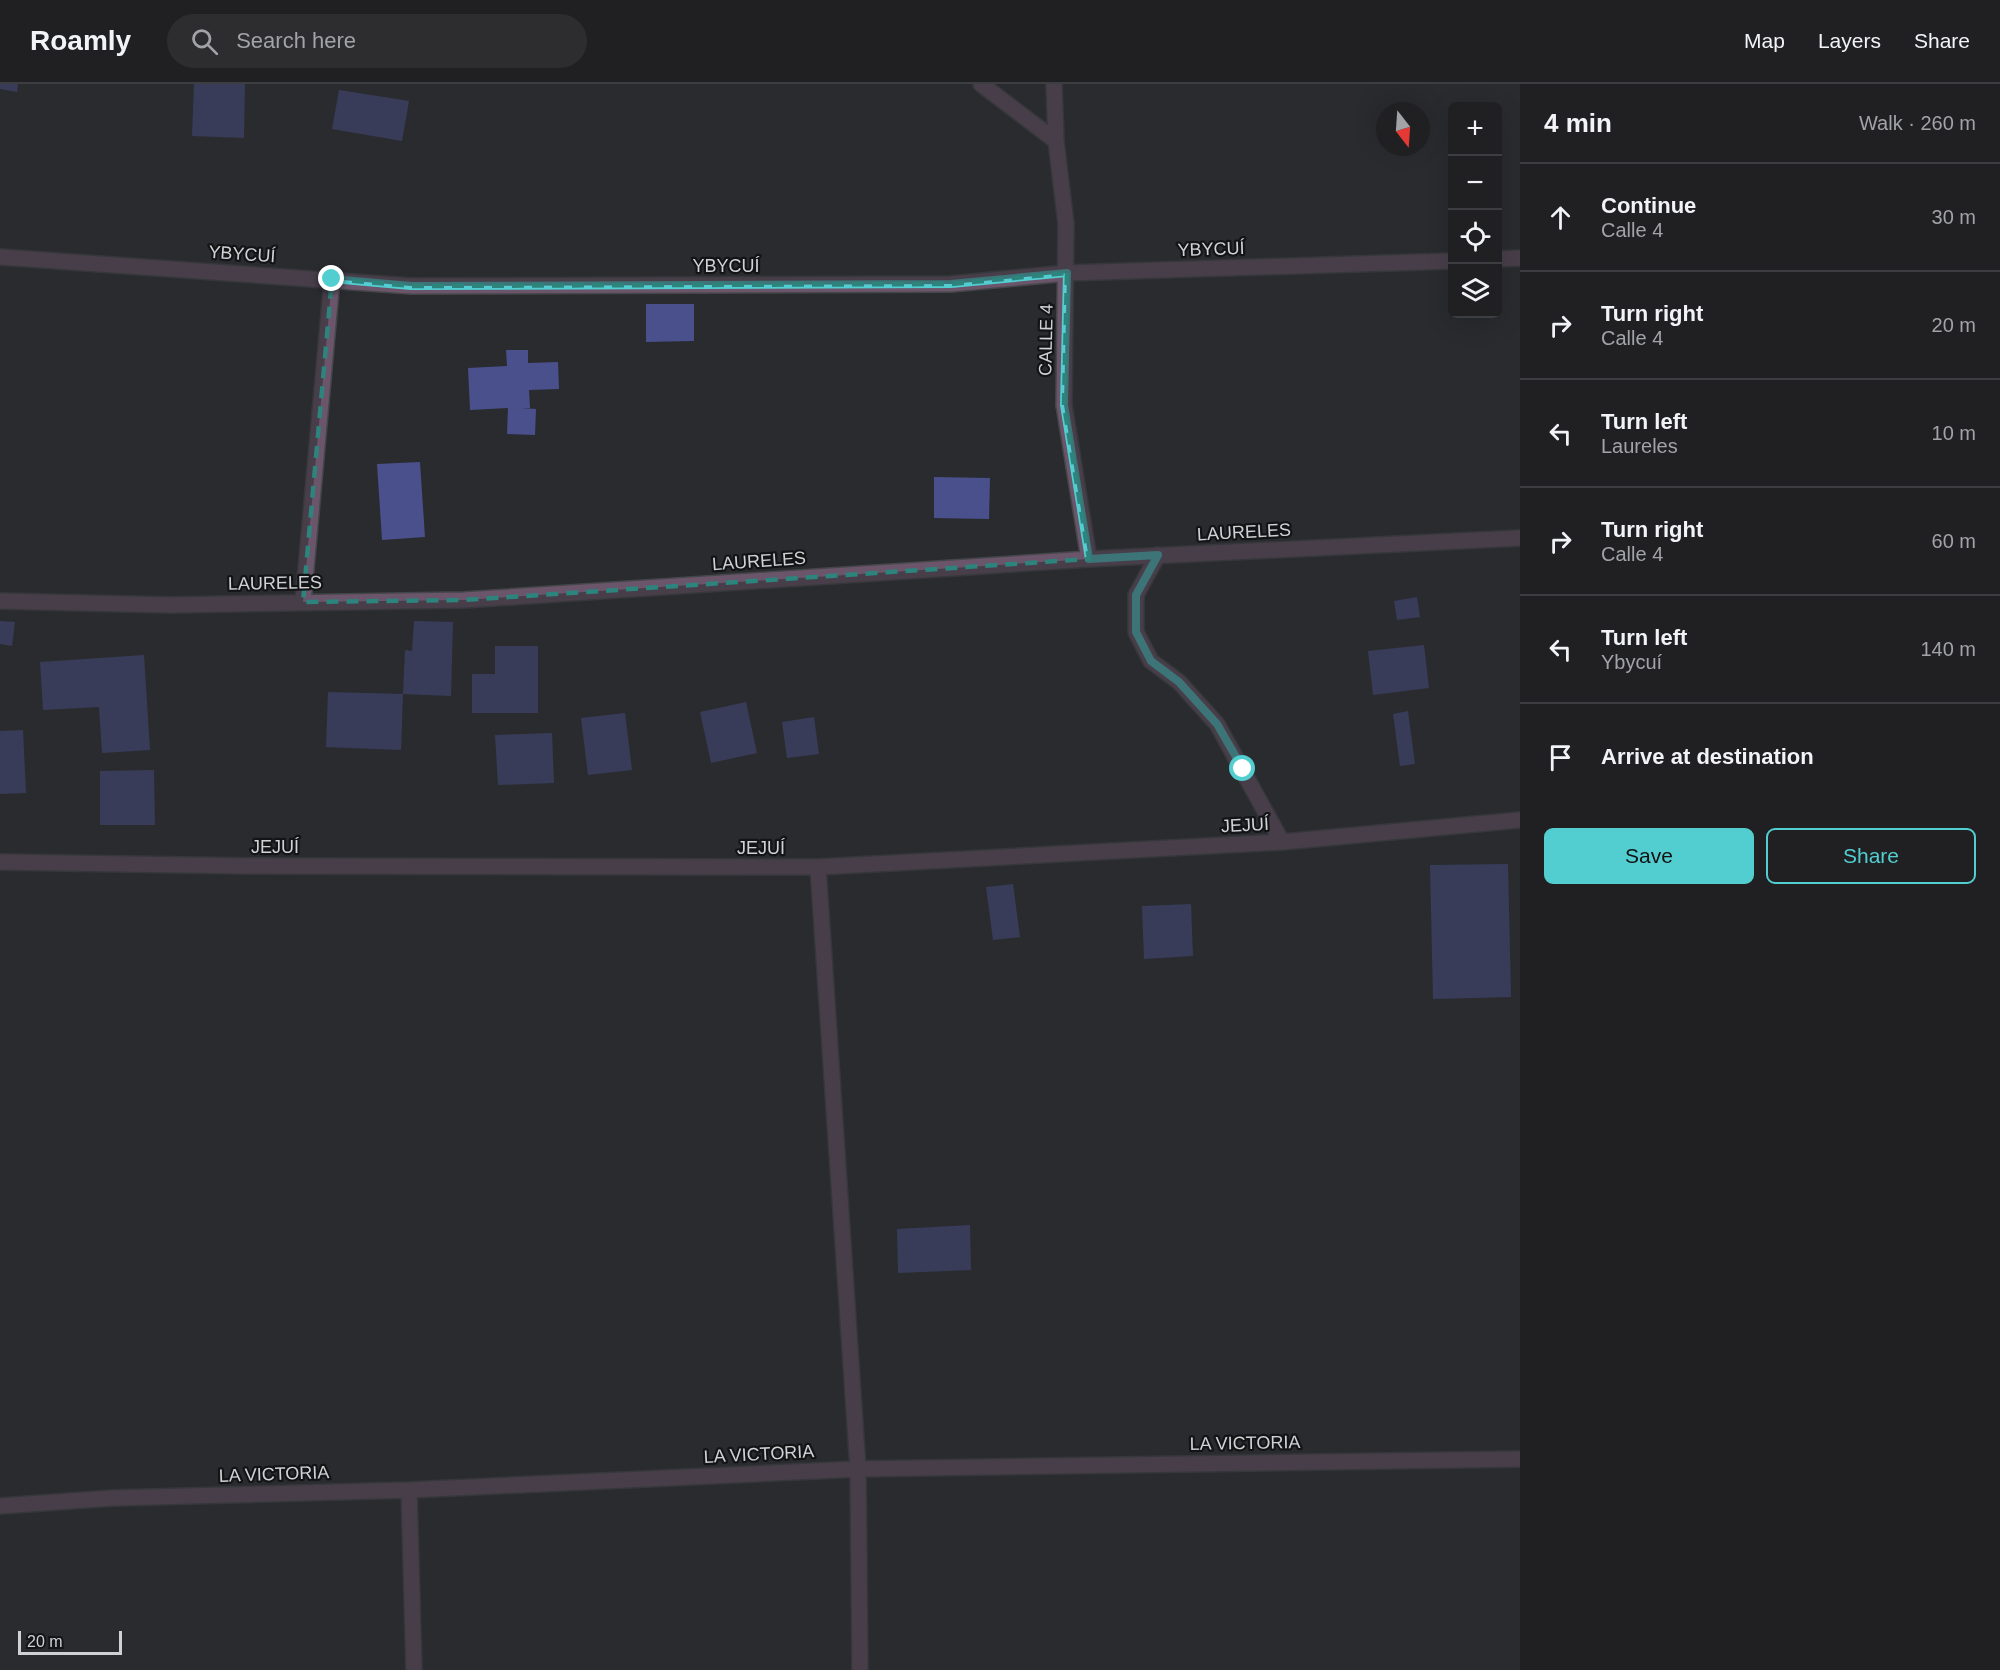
<!DOCTYPE html>
<html lang="en">
<head>
<meta charset="utf-8">
<style>
  body { margin:0; font-family:Helvetica,sans-serif; background:#2d2d30; color:#f1f3f6 }
  .controls { position:absolute; right:18px; top:18px; display:grid; overflow:hidden; border-radius:9px; box-shadow:0 6px 24px #0002 }
  .controls button { width:54px; height:54px; display:grid; place-items:center; padding:0; border:0; border-bottom:2px solid #3d3e41; background:#202023; color:#f1f3f6; font:30px sans-serif }
  .compass { position:absolute; left:1376px; top:18px; width:54px; height:54px; border-radius:50%; background:#202023; box-shadow:0 6px 24px #0002; rotate:163deg }
  .scale { position:absolute; left:18px; bottom:15px; width:104px; box-sizing:border-box; padding-left:6px; border:3px solid #d1d1d4; border-top:0; font-size:16px; line-height:21px; white-space:nowrap; color:#d1d1d4; -webkit-text-stroke:4px #131416; paint-order:stroke }
  .stop { position:absolute; width:18px; height:18px; margin:-14px; border:4px solid #52cdd0; border-radius:50%; background:#fff }
  .stop.end { background:#52cdd0; border-color:#fff; box-shadow:0 2px 6px #0008 }
  .list { margin:0; padding:0; list-style:none }
  h2 { display:flex; justify-content:space-between; align-items:center; height:78px; margin:0; padding:0 24px; font-size:26px }
  h2 small { font-size:20px; font-weight:400; color:#a2a3a6 }
  .list li { display:grid; grid-template-columns:39px 1fr auto; gap:18px; align-items:center; box-sizing:border-box; height:108px; padding:0 24px; border-top:2px solid #3d3e41 }
  .list b { display:block; font-size:22px; white-space:nowrap }
  .list p { margin:0; font-size:20px; white-space:nowrap; color:#a2a3a6 }
  .list em { font-size:20px; font-style:normal; color:#a2a3a6 }
  .actions { display:flex; gap:12px; padding:18px 24px }
  .actions a { flex:1; padding:14px 0; border:2px solid #52cdd0; border-radius:9px; text-align:center; font-size:21px; color:#52cdd0 }
  .actions .main { background:#52cdd0; color:#111 }
  .icon { flex:none; width:33px; height:33px; fill:none; stroke:currentColor; stroke-width:2; stroke-linecap:round; stroke-linejoin:round }
  .map { position:relative; flex:none; width:1520px; height:1586px; overflow:hidden }
  header { display:flex; align-items:center; gap:36px; box-sizing:border-box; height:84px; padding:0 30px; background:#202023; border-bottom:2px solid #3d3e41 }
  header strong { font-size:28px }
  nav { display:flex; gap:33px; margin-inline-start:auto; font-size:21px }
  .search { width:420px; height:54px; background:#2d2d30; display:flex; align-items:center; gap:15px; box-sizing:border-box; padding:0 21px; border-radius:33px; color:#a2a3a6; font-size:22px }
  main { display:flex }
  aside { flex:1; background:#202023 }
  .map>svg:first-child { display:block }
  .building { fill:#49508c }
  .lines { fill:none; stroke-linecap:round; stroke-linejoin:round }
  .minor-casing { stroke:#454649; stroke-width:18 }
  .minor { stroke:#6b556b; stroke-width:15 }
  .route { stroke:#52cdd0; stroke-width:8 }
  .marked { fill:none; stroke:#2c847d; stroke-width:4.5; stroke-dasharray:12 8; stroke-linejoin:round }
  .labels { text-anchor:middle; dominant-baseline:central; stroke-width:4.5; stroke-linejoin:round; paint-order:stroke }
  .street-label { font-size:18px; fill:#d1d1d4; stroke:#131416 }
</style>
</head>
<body>
<header>
<strong>Roamly</strong>
<div class="search"><svg class="icon" aria-label="search" viewBox="0 0 24 24"><circle cx="10" cy="10" r="6"/><path d="M15 15l6 6"/></svg>Search here</div>
<nav><a>Map</a><a>Layers</a><a>Share</a></nav>
</header>
<main>
<div class="map">
<svg width="1520" height="1586" viewBox="0 0 1520 1586">
  <rect width="100%" height="100%" fill="#2a2b2f"/>
  <path class="building" d="M 0,0 L 18,0 L 17,8 L 0,5 Z
    M 194,0 L 245,0 L 244,54 L 192,52 Z
    M 339,6 L 409,17 L 402,57 L 332,45 Z
    M 646,220 L 694,220 L 694,257 L 646,258 Z
    M 506,266 L 528,266 L 528,279 L 558,278 L 559,305 L 529,306 L 530,324 L 522,324 L 536,325 L 535,351 L 507,350 L 508,324 L 470,326 L 468,284 L 507,282 Z
    M 420,378 L 425,453 L 382,456 L 377,380 Z
    M 934,393 L 990,394 L 989,435 L 934,434 Z
    M 1417,513 L 1420,533 L 1397,536 L 1394,517 Z
    M 0,537 L 15,538 L 12,562 L 0,560 Z
    M 414,537 L 453,538 L 451,612 L 403,610 L 401,666 L 326,663 L 328,608 L 403,610 L 405,566 L 412,567 Z
    M 1424,561 L 1429,604 L 1373,611 L 1368,567 Z
    M 495,562 L 538,562 L 538,629 L 472,629 L 472,590 L 495,590 Z
    M 144,571 L 150,666 L 102,669 L 99,623 L 43,626 L 40,578 Z
    M 746,618 L 757,669 L 711,679 L 700,628 Z
    M 1408,627 L 1415,680 L 1400,682 L 1393,630 Z
    M 625,629 L 632,686 L 588,691 L 581,634 Z
    M 814,633 L 819,670 L 787,674 L 782,638 Z
    M 23,646 L 26,709 L 0,710 L 0,647 Z
    M 552,649 L 554,699 L 498,701 L 495,651 Z
    M 154,686 L 155,741 L 100,741 L 100,687 Z
    M 1508,780 L 1511,913 L 1433,915 L 1430,781 Z
    M 1013,800 L 1020,853 L 993,856 L 986,803 Z
    M 1191,820 L 1193,872 L 1144,875 L 1142,822 Z
    M 970,1141 L 971,1186 L 898,1189 L 897,1145 Z"/>
  <g class="lines">
    <defs>
      <path id="minor" d="M 981,0 L 1056,57
        M 1054,0 L 1056,57 L 1066,140 L 1064,321 L 1089,475
        M 0,173 L 411,202 L 951,200 L 1067,189 L 1452,177
        M 1498,175 L 1520,174
        M 1158,471 L 1136,511 L 1136,548 L 1151,577 L 1179,598 L 1217,640 L 1282,758
        M 0,517 L 170,521 L 464,516 L 1089,475 L 1520,454
        M 303,518 L 332,195
        M 0,778 L 250,782 L 818,783 L 1282,758 L 1520,736
        M 818,783 L 858,1385 L 860,1586
        M 409,1406 L 414,1586
        M 0,1422 L 113,1414 L 409,1406 L 858,1385 L 1520,1375"/>
    </defs>
    <use href="#minor" class="minor-casing"/>
    <use href="#minor" class="minor"/>
  </g>
  <g class="lines">
    <path class="route" d="M 332,195 L 411,202 L 951,200 L 1067,189 L 1064,321 L 1089,475 L 1158,471 L 1136,511 L 1136,548 L 1151,577 L 1179,598 L 1217,640 L 1243,685"/>
  </g>
  <path d="M0 0H1520V1586H0ZM 1067,189 L 1064,321 L 1089,475 L 464,516 L 303,518 L 332,195 L 411,202 L 951,200 Z" fill="#2a2b2f" fill-opacity=".55" fill-rule="evenodd"/>
  <path class="marked" d="M 1067,189 L 1064,321 L 1089,475 L 464,516 L 303,518 L 332,195 L 411,202 L 951,200 Z"/>
  <g class="labels">
    <g class="street-label">
      <text transform="translate(1211 165) rotate(-2)">YBYCUÍ</text>
      <text transform="translate(242 170) rotate(4)">YBYCUÍ</text>
      <text x="726" y="182">YBYCUÍ</text>
      <text transform="translate(1046 256) rotate(-89)">CALLE 4</text>
      <text transform="translate(1244 448) rotate(-3)">LAURELES</text>
      <text transform="translate(759 477) rotate(-4)">LAURELES</text>
      <text transform="translate(275 499) rotate(-1)">LAURELES</text>
      <text transform="translate(1245 741) rotate(-3)">JEJUÍ</text>
      <text x="275" y="763">JEJUÍ</text>
      <text x="761" y="764">JEJUÍ</text>
      <text transform="translate(1245 1359) rotate(-1)">LA VICTORIA</text>
      <text transform="translate(759 1370) rotate(-3)">LA VICTORIA</text>
      <text transform="translate(274 1390) rotate(-2)">LA VICTORIA</text>
    </g>
  </g>
</svg>
<div class="controls">
<button>+</button>
<button>−</button>
<button><svg class="icon" aria-label="locate" viewBox="0 0 24 24"><circle cx="12" cy="12" r="6"/><path d="M12 2v4M12 18v4M2 12h4M18 12h4"/></svg></button>
<button><svg class="icon" aria-label="layers" viewBox="0 0 24 24"><path d="M12 4l9 5-9 5-9-5zM3 14l9 5 9-5"/></svg></button>
</div>
<svg class="compass" viewBox="-18 -18 36 36"><path d="M0-13l5 13h-10z" fill="#e53935"/><path d="M0 13l5-13h-10z" fill="#a2a3a6"/></svg>
<div class="scale">20 m</div>
<div class="stop" style="left:1243px;top:685px"></div>
<div class="stop end" style="left:332px;top:195px"></div>
</div>
<aside>
<h2>4 min<small>Walk · 260 m</small></h2>
<ul class="list">
<li><svg class="icon" aria-label="ahead" viewBox="0 0 24 24"><path d="M12 20V5M6 11l6-6 6 6"/></svg><div><b>Continue</b><p>Calle 4</p></div><em>30 m</em></li>
<li><svg class="icon" aria-label="right" viewBox="0 0 24 24"><path d="M7 20v-9h11M14 6l5 5-5 5"/></svg><div><b>Turn right</b><p>Calle 4</p></div><em>20 m</em></li>
<li><svg class="icon" aria-label="left" viewBox="0 0 24 24"><path d="M17 20v-9H6M10 6l-5 5 5 5"/></svg><div><b>Turn left</b><p>Laureles</p></div><em>10 m</em></li>
<li><svg class="icon" aria-label="right" viewBox="0 0 24 24"><path d="M7 20v-9h11M14 6l5 5-5 5"/></svg><div><b>Turn right</b><p>Calle 4</p></div><em>60 m</em></li>
<li><svg class="icon" aria-label="left" viewBox="0 0 24 24"><path d="M17 20v-9H6M10 6l-5 5 5 5"/></svg><div><b>Turn left</b><p>Ybycuí</p></div><em>140 m</em></li>
<li><svg class="icon" aria-label="arrive" viewBox="0 0 24 24"><path d="M6 21V4h12l-3 4 3 4H6"/></svg><div><b>Arrive at destination</b></div></li>
</ul>
<div class="actions"><a class="main">Save</a><a>Share</a></div>
</aside>
</main>
</body>
</html>
